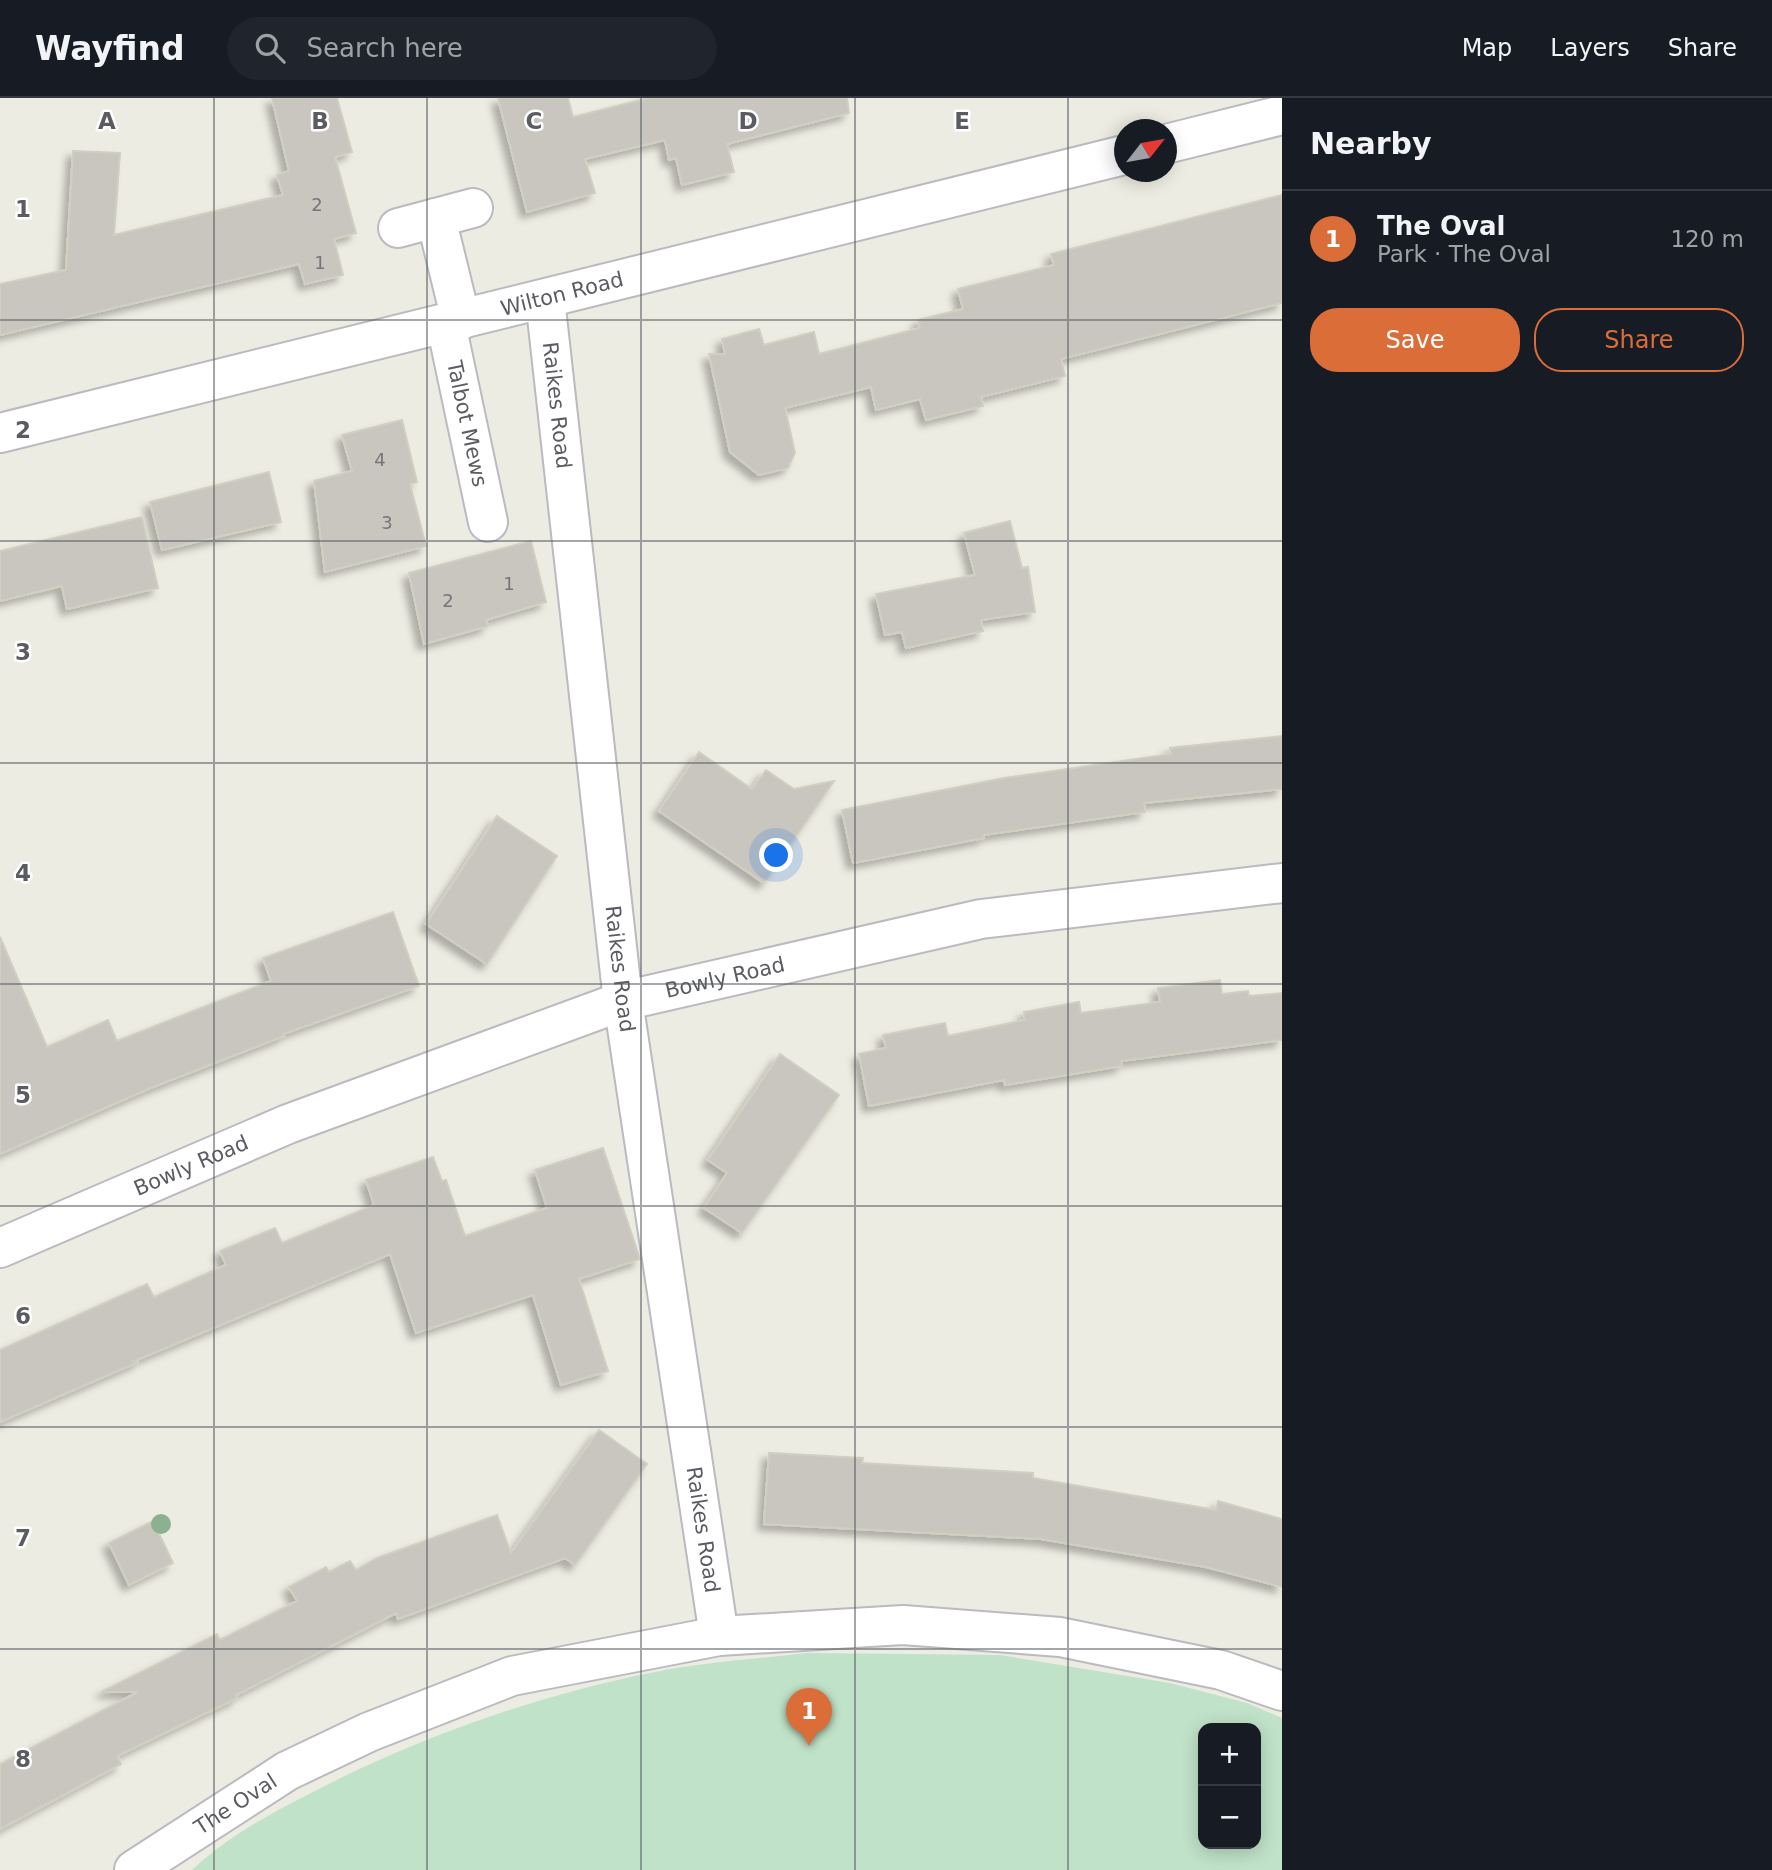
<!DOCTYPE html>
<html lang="en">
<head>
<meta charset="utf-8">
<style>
  body { margin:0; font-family:"DejaVu Sans",sans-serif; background:#20242c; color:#f1f3f6 }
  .controls { position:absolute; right:21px; bottom:21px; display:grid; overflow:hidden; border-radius:14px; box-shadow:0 4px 18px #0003 }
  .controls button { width:63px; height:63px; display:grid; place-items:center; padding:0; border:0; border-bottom:2px solid #363941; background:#171b24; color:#f1f3f6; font:35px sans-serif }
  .compass { position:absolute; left:1114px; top:21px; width:63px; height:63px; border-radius:50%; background:#171b24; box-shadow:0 4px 18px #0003; rotate:59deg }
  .you { position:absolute; left:777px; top:758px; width:24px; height:24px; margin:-18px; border:5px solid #fff; border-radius:50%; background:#1a73e8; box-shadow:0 0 0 10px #1a73e833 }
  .badge { display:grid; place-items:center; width:46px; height:46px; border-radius:50%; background:#db6d39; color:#fff; font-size:23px; font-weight:700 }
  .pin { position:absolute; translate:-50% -58px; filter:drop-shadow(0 2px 4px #0008) }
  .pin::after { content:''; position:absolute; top:37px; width:24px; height:21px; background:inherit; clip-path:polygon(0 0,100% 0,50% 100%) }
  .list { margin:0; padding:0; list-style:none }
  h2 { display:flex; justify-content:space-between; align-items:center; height:91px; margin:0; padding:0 28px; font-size:30px }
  h2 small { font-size:23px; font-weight:400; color:#9ea1a6 }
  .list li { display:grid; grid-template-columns:46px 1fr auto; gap:21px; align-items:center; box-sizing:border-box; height:98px; padding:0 28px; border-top:2px solid #363941 }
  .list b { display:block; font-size:26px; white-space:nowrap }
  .list p { margin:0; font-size:23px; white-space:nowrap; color:#9ea1a6 }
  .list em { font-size:23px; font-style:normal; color:#9ea1a6 }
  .actions { display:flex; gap:14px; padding:21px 28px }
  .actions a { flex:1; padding:16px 0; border:2px solid #db6d39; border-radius:28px; text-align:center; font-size:24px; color:#db6d39 }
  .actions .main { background:#db6d39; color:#fff }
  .icon { flex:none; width:38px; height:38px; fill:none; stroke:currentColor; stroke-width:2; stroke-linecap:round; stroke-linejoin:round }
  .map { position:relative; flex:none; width:1282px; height:1772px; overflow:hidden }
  header { display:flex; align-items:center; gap:42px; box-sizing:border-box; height:98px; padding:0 35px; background:#171b24; border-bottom:2px solid #363941 }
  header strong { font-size:33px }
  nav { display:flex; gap:38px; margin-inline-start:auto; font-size:24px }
  .search { width:490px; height:63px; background:#20242c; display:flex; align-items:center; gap:18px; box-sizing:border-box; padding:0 24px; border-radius:38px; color:#9ea1a6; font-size:26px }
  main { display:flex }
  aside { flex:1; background:#171b24 }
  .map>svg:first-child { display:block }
  .green { fill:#c0e2c8; fill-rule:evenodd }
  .building { fill:#c8c6bf; stroke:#d0cfc1; stroke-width:2; filter:url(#shadow) }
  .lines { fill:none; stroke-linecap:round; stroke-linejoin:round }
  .street-casing { stroke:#babac0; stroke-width:42 }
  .street { stroke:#fff; stroke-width:38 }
  .tree { fill:#8bb191 }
  .grid { fill:none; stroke:#5a5c62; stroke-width:2; stroke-opacity:0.55 }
  .labels { text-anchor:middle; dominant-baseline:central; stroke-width:5; stroke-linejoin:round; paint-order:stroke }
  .number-label { font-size:18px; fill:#767679 }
  .street-label { font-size:21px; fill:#5a5c62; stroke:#fff }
  .grid-label { font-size:23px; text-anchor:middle; font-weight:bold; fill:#5a5c62; stroke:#fff; stroke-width:5; stroke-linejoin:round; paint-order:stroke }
</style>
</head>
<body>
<header>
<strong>Wayfind</strong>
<div class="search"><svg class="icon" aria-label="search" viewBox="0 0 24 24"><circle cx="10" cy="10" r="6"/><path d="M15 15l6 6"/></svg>Search here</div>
<nav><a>Map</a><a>Layers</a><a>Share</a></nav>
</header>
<main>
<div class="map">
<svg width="1282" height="1772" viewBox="0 0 1282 1772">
  <defs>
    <filter id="shadow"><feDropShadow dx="-6" dy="6" stdDeviation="3.5" flood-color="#0004"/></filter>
  </defs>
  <rect width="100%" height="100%" fill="#ecece2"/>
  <path class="green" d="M 807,1555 L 1000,1557 L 1170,1585 L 1247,1605 L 1282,1620 L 1282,1772 L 192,1772 C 226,1740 266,1718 307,1697 C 416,1640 534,1598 655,1574 C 704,1564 757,1561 807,1555 ZM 1203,1630 L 1256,1630 L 1256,1746 L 1203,1746 Z"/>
  <path class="building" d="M 272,0 L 337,0 L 352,54 L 335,59 L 356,135 L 334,141 L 343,177 L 305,186 L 299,166 L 0,237 L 0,186 L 66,172 L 73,53 L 120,55 L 114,137 L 283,97 L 277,77 L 289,73 Z
    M 498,0 L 568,0 L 573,19 L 648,0 L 847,0 L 849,15 L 727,46 L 734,74 L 682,87 L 676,60 L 669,62 L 665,42 L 585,61 L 595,95 L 527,114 Z
    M 1282,97 L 1282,205 L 1061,261 L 1065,278 L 981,299 L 983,308 L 926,322 L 920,301 L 876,312 L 871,289 L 785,310 L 795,355 L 788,370 L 759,377 L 730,354 L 709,256 L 725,256 L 722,241 L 759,231 L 764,247 L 814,234 L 819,256 L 920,230 L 918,222 L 963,211 L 958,191 L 1054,167 L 1051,156 Z
    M 402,322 L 417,384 L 410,386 L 426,448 L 325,474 L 314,383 L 352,373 L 342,337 Z
    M 269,374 L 281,424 L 162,452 L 150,404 Z
    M 142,419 L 158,490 L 67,511 L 62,488 L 0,503 L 0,453 Z
    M 1010,423 L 1022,470 L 1028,469 L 1035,514 L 981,522 L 983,533 L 906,550 L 902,534 L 885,537 L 876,496 L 975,477 L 964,435 Z
    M 531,443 L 546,504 L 486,522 L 488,528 L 424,546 L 409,475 Z
    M 1282,638 L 1282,691 L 1144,705 L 1145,714 L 983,737 L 984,740 L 853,765 L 842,712 L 1004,680 L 1171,656 L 1170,650 Z
    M 699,654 L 752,691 L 766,672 L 794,691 L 834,683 L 764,785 L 659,713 Z
    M 497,718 L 557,758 L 487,866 L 426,826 Z
    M 393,814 L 419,888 L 283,936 L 284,938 L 148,991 L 0,1056 L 0,839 L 47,949 L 108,922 L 117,943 L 201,910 L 271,883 L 263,860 Z
    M 1220,882 L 1222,896 L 1248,893 L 1249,898 L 1282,895 L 1282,942 L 1121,963 L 1122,968 L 1005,987 L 1004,982 L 869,1008 L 859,956 L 886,950 L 883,937 L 945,925 L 948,938 L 1025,922 L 1024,914 L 1079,904 L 1081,915 L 1160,904 L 1158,890 Z
    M 780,956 L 839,997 L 742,1135 L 704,1110 L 727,1075 L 708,1062 Z
    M 603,1050 L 640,1161 L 579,1181 L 608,1273 L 561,1287 L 533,1197 L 416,1235 L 390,1156 L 132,1264 L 138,1264 L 0,1324 L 0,1252 L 147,1186 L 154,1199 L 226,1167 L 220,1153 L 275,1130 L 282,1145 L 374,1107 L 366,1082 L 433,1059 L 442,1083 L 446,1082 L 465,1138 L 547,1110 L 535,1072 Z
    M 599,1332 L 647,1366 L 575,1467 L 565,1460 L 398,1521 L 396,1515 L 236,1597 L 237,1600 L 117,1658 L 121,1666 L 0,1731 L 0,1666 L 138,1594 L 101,1594 L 217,1536 L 220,1542 L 297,1503 L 289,1489 L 326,1469 L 329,1474 L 350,1463 L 356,1472 L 377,1460 L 497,1417 L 511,1455 Z
    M 769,1355 L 863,1360 L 862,1365 L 1033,1375 L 1033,1380 L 1216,1412 L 1218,1403 L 1282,1421 L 1282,1489 L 1206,1469 L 1041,1441 L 764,1426 Z
    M 153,1423 L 173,1465 L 129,1487 L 109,1445 Z"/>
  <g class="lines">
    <defs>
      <g id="street">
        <path d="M 1166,46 L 1282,17"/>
        <path d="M 436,120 L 461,222"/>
        <path d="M 398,130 L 473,110"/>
        <path id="s1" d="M 545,201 L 623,903 L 719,1538"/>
        <path id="s2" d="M 446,226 L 488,424"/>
        <path id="s3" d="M 0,335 L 1124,57"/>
        <path id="s4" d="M 0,1150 L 288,1026 L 623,903 L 981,821 L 1282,785"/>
        <path id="s5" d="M 134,1772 L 287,1673 L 369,1634 L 512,1578 L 719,1538 L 903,1527 L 1060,1539 L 1221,1572 L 1282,1593"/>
      </g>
    </defs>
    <use href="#street" class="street-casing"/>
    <use href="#street" class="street"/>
  </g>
  <circle class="tree" cx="161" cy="1426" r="10"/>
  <path class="grid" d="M 214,0 L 214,1772M 427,0 L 427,1772M 641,0 L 641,1772M 855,0 L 855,1772M 1068,0 L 1068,1772M 0,222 L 1282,222M 0,443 L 1282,443M 0,665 L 1282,665M 0,886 L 1282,886M 0,1108 L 1282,1108M 0,1329 L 1282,1329M 0,1551 L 1282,1551"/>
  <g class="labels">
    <g class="number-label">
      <text x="317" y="106">2</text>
      <text x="320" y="164">1</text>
      <text x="380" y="361">4</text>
      <text x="387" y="424">3</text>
      <text x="509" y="485">1</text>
      <text x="448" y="502">2</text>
    </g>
    <g class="street-label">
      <text stroke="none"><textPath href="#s3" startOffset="579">Wilton Road</textPath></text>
      <text stroke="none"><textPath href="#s1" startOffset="107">Raikes Road</textPath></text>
      <text stroke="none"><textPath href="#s2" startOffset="102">Talbot Mews</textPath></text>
      <text stroke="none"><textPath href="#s1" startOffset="674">Raikes Road</textPath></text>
      <text stroke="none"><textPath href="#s4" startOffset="775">Bowly Road</textPath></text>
      <text stroke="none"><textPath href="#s4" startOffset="208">Bowly Road</textPath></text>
      <text stroke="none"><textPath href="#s1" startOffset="1241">Raikes Road</textPath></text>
      <text stroke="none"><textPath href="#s5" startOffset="121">The Oval</textPath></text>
    </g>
  </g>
  <g class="grid-label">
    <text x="107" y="31">A</text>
    <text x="320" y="31">B</text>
    <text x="534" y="31">C</text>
    <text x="748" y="31">D</text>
    <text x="962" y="31">E</text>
    <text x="23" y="119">1</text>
    <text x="23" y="340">2</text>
    <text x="23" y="562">3</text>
    <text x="23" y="783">4</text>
    <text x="23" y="1005">5</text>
    <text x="23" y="1226">6</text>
    <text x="23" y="1448">7</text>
    <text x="23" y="1669">8</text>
  </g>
</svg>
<div class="controls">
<button>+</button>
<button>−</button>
</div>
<svg class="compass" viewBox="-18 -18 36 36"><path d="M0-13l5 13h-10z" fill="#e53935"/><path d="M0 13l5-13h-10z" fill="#9ea1a6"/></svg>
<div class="you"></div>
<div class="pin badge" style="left:809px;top:1648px">1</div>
</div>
<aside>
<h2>Nearby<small></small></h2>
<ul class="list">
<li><span class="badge">1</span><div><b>The Oval</b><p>Park · The Oval</p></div><em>120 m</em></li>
</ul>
<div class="actions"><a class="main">Save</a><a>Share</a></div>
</aside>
</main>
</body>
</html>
